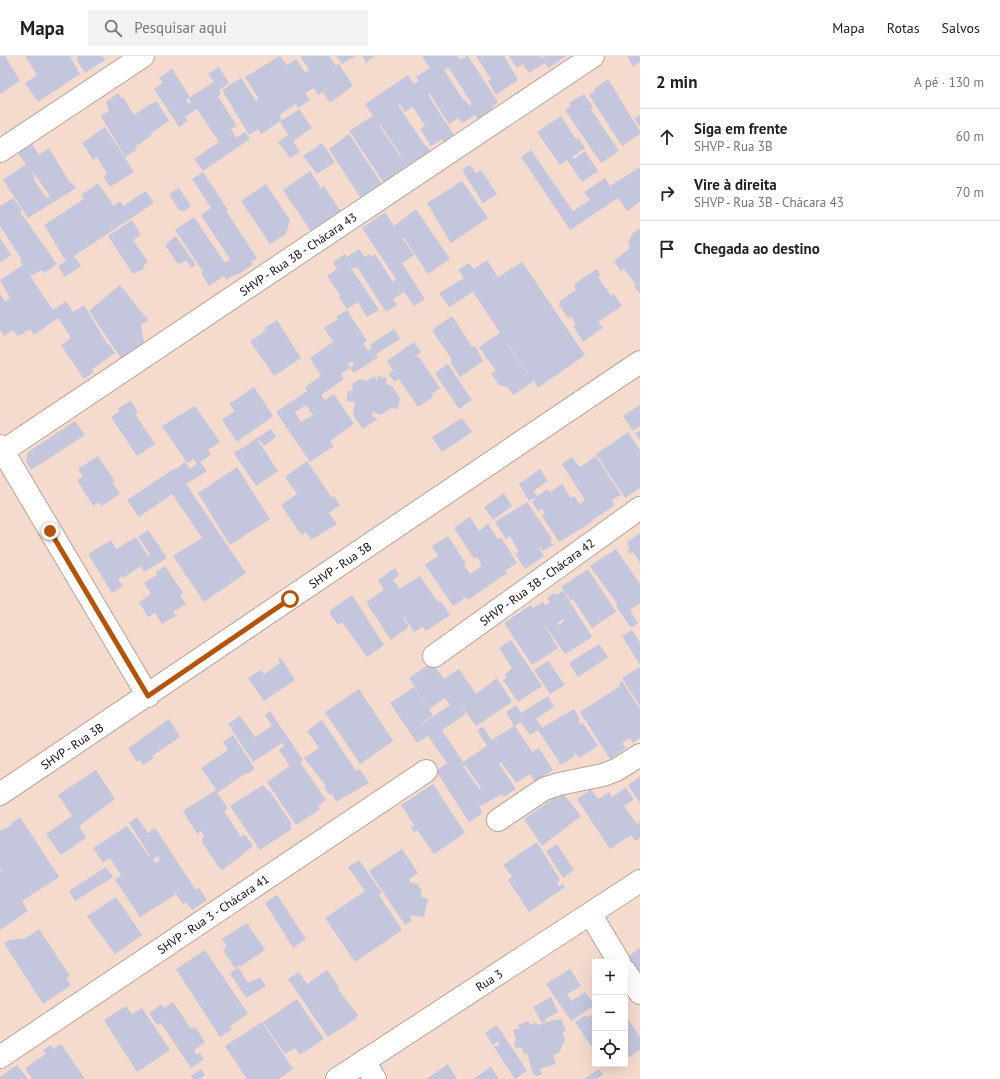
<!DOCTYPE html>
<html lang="pt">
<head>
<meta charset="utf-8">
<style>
  body { margin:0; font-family:"PT Sans",sans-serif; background:#f2f2f2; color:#222 }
  .controls { position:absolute; right:12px; bottom:12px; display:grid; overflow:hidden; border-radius:0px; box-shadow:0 4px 16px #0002 }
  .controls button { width:36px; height:36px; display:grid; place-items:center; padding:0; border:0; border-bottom:1px solid #e0e0e0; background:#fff; color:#222; font:20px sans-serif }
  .stop { position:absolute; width:12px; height:12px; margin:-9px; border:3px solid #b45309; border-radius:50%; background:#fff }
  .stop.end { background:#b45309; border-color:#fff; box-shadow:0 1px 4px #0008 }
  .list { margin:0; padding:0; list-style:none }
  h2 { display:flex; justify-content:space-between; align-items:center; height:52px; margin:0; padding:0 16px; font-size:17px }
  h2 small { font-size:13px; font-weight:400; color:#767676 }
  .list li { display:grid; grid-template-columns:26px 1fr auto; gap:12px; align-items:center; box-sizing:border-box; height:56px; padding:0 16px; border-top:1px solid #e0e0e0 }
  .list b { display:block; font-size:15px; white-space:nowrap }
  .list p { margin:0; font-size:13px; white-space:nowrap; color:#767676 }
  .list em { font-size:13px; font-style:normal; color:#767676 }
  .icon { flex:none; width:22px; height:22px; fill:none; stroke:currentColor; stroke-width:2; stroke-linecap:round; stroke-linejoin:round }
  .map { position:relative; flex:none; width:640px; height:1023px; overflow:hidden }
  header { display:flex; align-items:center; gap:24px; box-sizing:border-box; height:56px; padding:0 20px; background:#fff; border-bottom:1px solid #e0e0e0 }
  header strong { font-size:19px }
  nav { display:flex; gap:22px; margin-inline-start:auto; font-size:14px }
  .search { width:280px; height:36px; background:#f2f2f2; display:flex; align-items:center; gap:10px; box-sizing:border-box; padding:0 14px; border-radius:0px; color:#767676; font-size:15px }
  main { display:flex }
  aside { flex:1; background:#fff }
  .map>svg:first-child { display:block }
  .building { fill:#c4c6de; fill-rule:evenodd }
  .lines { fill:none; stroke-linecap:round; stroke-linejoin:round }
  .street-casing { stroke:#baa295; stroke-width:24 }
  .secondary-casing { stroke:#baa295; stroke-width:24 }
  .street { stroke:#fff; stroke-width:22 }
  .secondary { stroke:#fff; stroke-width:22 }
  .route { stroke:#b45309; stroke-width:5 }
  .labels { text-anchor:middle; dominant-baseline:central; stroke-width:3; stroke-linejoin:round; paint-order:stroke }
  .street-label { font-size:12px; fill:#120a06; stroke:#fff }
</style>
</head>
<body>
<header>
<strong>Mapa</strong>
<div class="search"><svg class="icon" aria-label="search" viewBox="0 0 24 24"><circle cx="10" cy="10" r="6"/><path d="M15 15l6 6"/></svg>Pesquisar aqui</div>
<nav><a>Mapa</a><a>Rotas</a><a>Salvos</a></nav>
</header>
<main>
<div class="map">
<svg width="640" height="1023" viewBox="0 0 640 1023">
  <rect width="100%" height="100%" fill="#f4dbcd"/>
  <path class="building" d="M 0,0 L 5,0 L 20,25 L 0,38 Z
    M 25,0 L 70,0 L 80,18 L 38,46 L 25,27 L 37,19 Z
    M 77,0 L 102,0 L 105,4 L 85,17 L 76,3 L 78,2 Z
    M 280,0 L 287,9 L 296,3 L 305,17 L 309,14 L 300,0 L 329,0 L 336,10 L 339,8 L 353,30 L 330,47 L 323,36 L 318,39 L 314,32 L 305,37 L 310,44 L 298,52 L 296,48 L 279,59 L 282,64 L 261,78 L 258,73 L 249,79 L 222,34 L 241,22 L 256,45 L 259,43 L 245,21 Z
    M 336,0 L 356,0 L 342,8 Z
    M 362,0 L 375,0 L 366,7 Z
    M 422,0 L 457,0 L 460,4 L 468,0 L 498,46 L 492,51 L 494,54 L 478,64 L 475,59 L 462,67 L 458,62 L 449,68 L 430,38 L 428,39 L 456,82 L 446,89 L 442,83 L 431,90 L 420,73 L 425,70 L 413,51 L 405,56 L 400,48 L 398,49 L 426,91 L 427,90 L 431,96 L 388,133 L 349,75 L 373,60 L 365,48 L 408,19 L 414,28 L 419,25 L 416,21 L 430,12 ZM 449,12 L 472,48 L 469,50 L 466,44 L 464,45 L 444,14 ZM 380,68 L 401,99 L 400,100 L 379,69 Z
    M 476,0 L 504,0 L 518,24 L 496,39 L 488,25 L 491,23 Z
    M 509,0 L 540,0 L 541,3 L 544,0 L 566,0 L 548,12 L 545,7 L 529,17 L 523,8 L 517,12 Z
    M 627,0 L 640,0 L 640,6 L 633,11 Z
    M 219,11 L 229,27 L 219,34 L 221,38 L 218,40 L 237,70 L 231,73 L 236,82 L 245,76 L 250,83 L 203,115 L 194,103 L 219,86 L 197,53 L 185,61 L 188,65 L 179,71 L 154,33 L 163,27 L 159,22 L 172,13 L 190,41 L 214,26 L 208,18 ZM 189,42 L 191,47 L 189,48 L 186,44 Z
    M 608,23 L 640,75 L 640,78 L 622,90 L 589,39 L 595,35 L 594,33 Z
    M 118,37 L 121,42 L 123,41 L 134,59 L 152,47 L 157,46 L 169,65 L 150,78 L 152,79 L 135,91 L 137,93 L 125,101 L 101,60 L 109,55 L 106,46 Z
    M 584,38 L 593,51 L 590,52 L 619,95 L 601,107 L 565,54 L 571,50 L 569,47 Z
    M 299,53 L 312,72 L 293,85 L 300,96 L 290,102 L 278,86 L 288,79 L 280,66 Z
    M 640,59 L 640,71 L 634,62 Z
    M 561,60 L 577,85 L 578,81 L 585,92 L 572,101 L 574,103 L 585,95 L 598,115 L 582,126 L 567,104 L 560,109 L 537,76 Z
    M 105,71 L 134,116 L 110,131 L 103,120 L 107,118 L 97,101 L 93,104 L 82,87 Z
    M 349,78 L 385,133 L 364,147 L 329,93 Z
    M 322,87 L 335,106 L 317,118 L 303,100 Z
    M 32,88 L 39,99 L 49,92 L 70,127 L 72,126 L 76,132 L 28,162 L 3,124 L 26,108 L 18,97 ZM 28,109 L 50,140 L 46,142 L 33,122 L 35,121 Z
    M 531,94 L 573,155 L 590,144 L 584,136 L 605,122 L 610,130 L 640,111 L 640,146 L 627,155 L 618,142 L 570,174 L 521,101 Z
    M 470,109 L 476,117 L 481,114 L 497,138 L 483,147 L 462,114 Z
    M 310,115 L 321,132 L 324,130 L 344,160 L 314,180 L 283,134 Z
    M 203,116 L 228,154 L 226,155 L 257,202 L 251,206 L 252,209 L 237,219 L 236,218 L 226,224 L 224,220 L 209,230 L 201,217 L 203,216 L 175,174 L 194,161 L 225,207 L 230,203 L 201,159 L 211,152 L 192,123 Z
    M 462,125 L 488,162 L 451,187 L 427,147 Z
    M 98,127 L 114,150 L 120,145 L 123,150 L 146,135 L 154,147 L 74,200 L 81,210 L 65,221 L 58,210 L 66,205 L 44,169 L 84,143 L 81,139 Z
    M 266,128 L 290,164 L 286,178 L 270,188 L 241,145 Z
    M 179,132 L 191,150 L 184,155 L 179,154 L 169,138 Z
    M 13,142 L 22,154 L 20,156 L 57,208 L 44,217 L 42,214 L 30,220 L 53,254 L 66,245 L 73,256 L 84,249 L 107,288 L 108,287 L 115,297 L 92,313 L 94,316 L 84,323 L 61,289 L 71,282 L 58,262 L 34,279 L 30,273 L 18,280 L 13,274 L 4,280 L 0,274 L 0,238 L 5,245 L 10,242 L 0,224 L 23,209 L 20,205 L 22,204 L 0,170 L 0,150 Z
    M 416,153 L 450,203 L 428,218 L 404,182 L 403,183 L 414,199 L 402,207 L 425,243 L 414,250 L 401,231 L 404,236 L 393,243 L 397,249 L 386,256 L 357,211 L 354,213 L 353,211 L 351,212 L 379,254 L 367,261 L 358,246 L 347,253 L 339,241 L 340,239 L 327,220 L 337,213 L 333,206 L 345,198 L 347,201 L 359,193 L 365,201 L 369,198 L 370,201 L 375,198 L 393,226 L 396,223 L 362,172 L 385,156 L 394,170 Z
    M 132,164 L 141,179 L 133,184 L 148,206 L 143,210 L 144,213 L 133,218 L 108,180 Z
    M 639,173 L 640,174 L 640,238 L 634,230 L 636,229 L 624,213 L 621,216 L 614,205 L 630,192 L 628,186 L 633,177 Z
    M 176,180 L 196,209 L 191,212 L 186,204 L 180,208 L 177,207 L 165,189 Z
    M 0,182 L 11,199 L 0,206 Z
    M 487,204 L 498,221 L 522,206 L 585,299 L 538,332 L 534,325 L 513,339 L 507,331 L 499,329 L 491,318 L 496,315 L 479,291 L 500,277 L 473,236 L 449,251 L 439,237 L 464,222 L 458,214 L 469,207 L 474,213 ZM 507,288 L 508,288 L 528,317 L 528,318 Z
    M 597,213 L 601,219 L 598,221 L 611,240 L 614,238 L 622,250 L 598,266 L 603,272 L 583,286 L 573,270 L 576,268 L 571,260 L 568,262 L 559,249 L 560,245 L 576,234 L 574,230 L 577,226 Z
    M 120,229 L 148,264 L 141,269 L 144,287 L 121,302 L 89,255 Z
    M 347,254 L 367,285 L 363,287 L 368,295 L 372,292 L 370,289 L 394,273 L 400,283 L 376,298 L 378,301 L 354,317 L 350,312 L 354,309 L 352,306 L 348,308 L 350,312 L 341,318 L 344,323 L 321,339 L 325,344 L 334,338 L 354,368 L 330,385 L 334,390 L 310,406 L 276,356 L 307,335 L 305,331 L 321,320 L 310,302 L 333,286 L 324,272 L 338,263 L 336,261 ZM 306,349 L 313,359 L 301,366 L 295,356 Z
    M 452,260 L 472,291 L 475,290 L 483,305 L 460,321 L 450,306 L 452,304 L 432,274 Z
    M 277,264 L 301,302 L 274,320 L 250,285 L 266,275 L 264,272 Z
    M 414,286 L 421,296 L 415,300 L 419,301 L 440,332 L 432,338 L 433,341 L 418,351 L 399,323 L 394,326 L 389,318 L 393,314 L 387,305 Z
    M 448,308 L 472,344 L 459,353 L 435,317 Z
    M 374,320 L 377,324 L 378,320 L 387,322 L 386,328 L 392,330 L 400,342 L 398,353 L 391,352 L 381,359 L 374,356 L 371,359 L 377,363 L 363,373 L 353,359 L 355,346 L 346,345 L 348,335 L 352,335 L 353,327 L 360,323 L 367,325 Z
    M 254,331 L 273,360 L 237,386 L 222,364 L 235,355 L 229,348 Z
    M 131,345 L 138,356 L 135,358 L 155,388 L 137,400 L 111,361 L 120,355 L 118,352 Z
    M 640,349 L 640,370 L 633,375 L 623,360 Z
    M 195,350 L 220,386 L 208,394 L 211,399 L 200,406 L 207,415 L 186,428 L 246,517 L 204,546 L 173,500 L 202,482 L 172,438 L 139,461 L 127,444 L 175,412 L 176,413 L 185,406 L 190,413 L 197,408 L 194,403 L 187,407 L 162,370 Z
    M 462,362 L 472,376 L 442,396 L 432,381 Z
    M 75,365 L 85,379 L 31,414 L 26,405 L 28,396 Z
    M 271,373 L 276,381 L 264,390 L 259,384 L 258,385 L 278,415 L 256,430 L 234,397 Z
    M 640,375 L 640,384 L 635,377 Z
    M 628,376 L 640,394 L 640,432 L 625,442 L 596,398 Z
    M 98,400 L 115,425 L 112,426 L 120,438 L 101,450 L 99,446 L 93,450 L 77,424 L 83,420 L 78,413 Z
    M 596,400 L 621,439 L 612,444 L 615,449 L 591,465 L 592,466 L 559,486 L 542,460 L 545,458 L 542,453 L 538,455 L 532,446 L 535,443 L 534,442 L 548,433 L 550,436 L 562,428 L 571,442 L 574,440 L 583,452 L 580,448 L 585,444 L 562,408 L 572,401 L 580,411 Z
    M 307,405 L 332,442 L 334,440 L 340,449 L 329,457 L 337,468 L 311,484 L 306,476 L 302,479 L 300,477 L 281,449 L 297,438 L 285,421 Z
    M 237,411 L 270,463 L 230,489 L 198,437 Z
    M 540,413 L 548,425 L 533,435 L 537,440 L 529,445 L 519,428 Z
    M 504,437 L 512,450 L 493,464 L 484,451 Z
    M 527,446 L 552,483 L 550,484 L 553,489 L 543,495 L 540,491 L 539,492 L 544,500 L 525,513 L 515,498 L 519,496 L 510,480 L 506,483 L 495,466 Z
    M 470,461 L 479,475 L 488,468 L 498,483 L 501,481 L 517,507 L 505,515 L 507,518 L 501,521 L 468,544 L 466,541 L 453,550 L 425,509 L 438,500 L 432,490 L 448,480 L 466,508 L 464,509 L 470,518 L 482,510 L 477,501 L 474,503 L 454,472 Z
    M 148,474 L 167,502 L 144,516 L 141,510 L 123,522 L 122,520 L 118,523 L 123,530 L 112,537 L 88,498 L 111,484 L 116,493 L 136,481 L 148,500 L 150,498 L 138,481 Z
    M 640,477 L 640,507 L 633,496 L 630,498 L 627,494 L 630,492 L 627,486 Z
    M 616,493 L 640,528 L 640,547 L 630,554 L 638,567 L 631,572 L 616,550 L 618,549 L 590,510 Z
    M 165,510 L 183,537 L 180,539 L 186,548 L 173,556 L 176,560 L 162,568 L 155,557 L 148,561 L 139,546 L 151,538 L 144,527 L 157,519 L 156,516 Z
    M 395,512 L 399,519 L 393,524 L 400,533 L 420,520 L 438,546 L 441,545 L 450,559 L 426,575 L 423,571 L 414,576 L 404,561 L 403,562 L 409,571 L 391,584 L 366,546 L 384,534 L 378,524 Z
    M 588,513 L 616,556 L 592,572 L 573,543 L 571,545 L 561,531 Z
    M 563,535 L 592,581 L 565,598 L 539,561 L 558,592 L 532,609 L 504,567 L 531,549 L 533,552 L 543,546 L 545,549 L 550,547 L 547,542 L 554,537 L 556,539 ZM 563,563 L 564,565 L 559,569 L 557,567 Z
    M 352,539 L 384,589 L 367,601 L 342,566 L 338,569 L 329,557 L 333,552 Z
    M 632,574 L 640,587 L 640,609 L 622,580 Z
    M 511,584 L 542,630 L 518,646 L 503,624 L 507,621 L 505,618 L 512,612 L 499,592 Z
    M 599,588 L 608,601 L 578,621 L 569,607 Z
    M 281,602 L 295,624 L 264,645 L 248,622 L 261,614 L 264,618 L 280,607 L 278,604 Z
    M 548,605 L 565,629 L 550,638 L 534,614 Z
    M 432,606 L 444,623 L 459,613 L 476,638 L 497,622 L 512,646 L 476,670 L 457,644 L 466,658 L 442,674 L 463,706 L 487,690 L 477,674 L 483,671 L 492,684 L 514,670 L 506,656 L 516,649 L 521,657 L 548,640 L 554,651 L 536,663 L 542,672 L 574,653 L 580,663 L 578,664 L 581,669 L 583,667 L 598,690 L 579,702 L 575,697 L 574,698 L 575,700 L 561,709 L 538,674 L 530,679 L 521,666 L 515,670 L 532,696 L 539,692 L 553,714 L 535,726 L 530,718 L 516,727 L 501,706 L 499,708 L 516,733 L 504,741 L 502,738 L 479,751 L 482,755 L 480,759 L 469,766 L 436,715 L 447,707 L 428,680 L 417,687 L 390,647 L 414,631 L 433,659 L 412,675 L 450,649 L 445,642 L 429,653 L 409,622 ZM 465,709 L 481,732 L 479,733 L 463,710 Z
    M 640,611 L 640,650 L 622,622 Z
    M 622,625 L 640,653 L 640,682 L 633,687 L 630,682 L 622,687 L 626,692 L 610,703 L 580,656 L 620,630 L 619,628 Z
    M 359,633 L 393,685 L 360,708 L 325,656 Z
    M 270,655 L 303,704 L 300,706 L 326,744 L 318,749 L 320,753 L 296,769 L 267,726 L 290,710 L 279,694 L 284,690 L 282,687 L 253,706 L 228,668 L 240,660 L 255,681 L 272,670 L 265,659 Z
    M 169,663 L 180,681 L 152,700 L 154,702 L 143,709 L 140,704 L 137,706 L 128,692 Z
    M 322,664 L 356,715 L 360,713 L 369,727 L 336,746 L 332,738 L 330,739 L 324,732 L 326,730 L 304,702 L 319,692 L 307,675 Z
    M 233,679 L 255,713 L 247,718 L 246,717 L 217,737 L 228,752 L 224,755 L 241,781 L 245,779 L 253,790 L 223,814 L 220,813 L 202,786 L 203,785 L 202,782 L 204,781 L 201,775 L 197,778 L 183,755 L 216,734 L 201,712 L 228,694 L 223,686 Z
    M 96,714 L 115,743 L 79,770 L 86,782 L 61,799 L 46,778 L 72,760 L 58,739 Z
    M 640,720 L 640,747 L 628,729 Z
    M 433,728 L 465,777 L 434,798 L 417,774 L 414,776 L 411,771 L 414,769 L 401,749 Z
    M 263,729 L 268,735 L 269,734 L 292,768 L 290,769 L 292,773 L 260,794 L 230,750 Z
    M 626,732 L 634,743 L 624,750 L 637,768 L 640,766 L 640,782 L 635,785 L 631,779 L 610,793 L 577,743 L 591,733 L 598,743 L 609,736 L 612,741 Z
    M 562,736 L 581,760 L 542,790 L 524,763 Z
    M 20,761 L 59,821 L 22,845 L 28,855 L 0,874 L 0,816 L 2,815 L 0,813 L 0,775 L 12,769 L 11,768 Z
    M 137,761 L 148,777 L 155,772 L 196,834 L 199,832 L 207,844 L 192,854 L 186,846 L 183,848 L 171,831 L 175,839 L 140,861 L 115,824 L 121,819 L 110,802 L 103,807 L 93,792 L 127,770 L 149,800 L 150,800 L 129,767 ZM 158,800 L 160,804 L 155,807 L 153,803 Z
    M 537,786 L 560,824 L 557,827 L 559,830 L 563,828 L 565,831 L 529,856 L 508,824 L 512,821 L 503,809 Z
    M 557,788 L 574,814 L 563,822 L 546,795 Z
    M 402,793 L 418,817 L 409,823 L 411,827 L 417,828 L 422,835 L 421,841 L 428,843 L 424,861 L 409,859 L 412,865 L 405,869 L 369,815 Z
    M 359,804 L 382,837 L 379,839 L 402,874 L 355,906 L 325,862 L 365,835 L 348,811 Z
    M 106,811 L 113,821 L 75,845 L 69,835 Z
    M 277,839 L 306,883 L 293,892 L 265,847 Z
    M 116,841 L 142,879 L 115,898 L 87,860 Z
    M 247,867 L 265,894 L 240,911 L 239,909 L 235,912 L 223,894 L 227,891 L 222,883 Z
    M 39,873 L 70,920 L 66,922 L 71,929 L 43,948 L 4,887 L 9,884 L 26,882 Z
    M 640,892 L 640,915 L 637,916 L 627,901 Z
    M 205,894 L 248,958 L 230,970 L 232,973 L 220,981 L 176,913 Z
    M 238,911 L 248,927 L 260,921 L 266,930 L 246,942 L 230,917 Z
    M 570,913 L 581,930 L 567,938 L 571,945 L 585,936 L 595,949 L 571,965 L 546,928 Z
    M 327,914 L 339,931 L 337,932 L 358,959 L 356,961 L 357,962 L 328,981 L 288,923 L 299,916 L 307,928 Z
    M 551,941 L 558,956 L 545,963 L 546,965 L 542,967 L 533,951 Z
    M 297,943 L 324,983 L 300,999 L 295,992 L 285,998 L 263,966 Z
    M 173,946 L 191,973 L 195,971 L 205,986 L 194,994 L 197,999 L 200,997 L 204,1003 L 191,1012 L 161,967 L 157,969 L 149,957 L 162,948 L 164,952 Z
    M 126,950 L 132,958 L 142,952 L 170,994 L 137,1016 L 104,964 Z
    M 595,957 L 595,996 L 575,966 L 584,960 L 589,961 Z
    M 625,958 L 640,981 L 640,994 L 625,1004 Z
    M 556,963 L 557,964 L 561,963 L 566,975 L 562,976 L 565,984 L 559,997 L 553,999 L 556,1008 L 540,1013 L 542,1018 L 537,1020 L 533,1018 L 527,997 L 524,998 L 522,992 L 516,992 L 514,987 L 516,984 L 513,974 L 520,972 L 518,969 L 529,965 L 530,969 L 535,967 L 539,969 Z
    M 262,966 L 293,1013 L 279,1023 L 247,1023 L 225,990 Z
    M 497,969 L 527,1015 L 515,1023 L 494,991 L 500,988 L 498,985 L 493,989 L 485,977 Z
    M 61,988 L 85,1023 L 32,1023 L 25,1012 L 46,998 L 43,994 L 51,989 L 53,993 Z
    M 448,1008 L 457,1023 L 426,1023 L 431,1020 Z
    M 17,1009 L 28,1023 L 0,1023 L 0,1021 Z
    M 491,1011 L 499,1023 L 473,1023 Z
    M 201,1013 L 205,1019 L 200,1023 L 193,1023 L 191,1020 Z
    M 599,1013 L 603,1019 L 596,1023 L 584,1023 Z"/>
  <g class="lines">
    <defs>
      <path id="street" d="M 0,95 L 143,0
        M 0,390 L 148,640
        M 3,395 L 593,0
        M 434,600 L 640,452
        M 498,764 L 544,733 L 559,728 L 603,719 L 616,714 L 640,699
        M 591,859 L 619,906
        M 625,915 L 640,937
        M 0,1001 L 426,715
        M 364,1005 L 375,1023"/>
      <path id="secondary" d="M 0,738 L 640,306
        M 337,1023 L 640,825"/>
    </defs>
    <use href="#street" class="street-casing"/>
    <use href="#secondary" class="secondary-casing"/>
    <use href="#street" class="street"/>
    <use href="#secondary" class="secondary"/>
  </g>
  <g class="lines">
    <path class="route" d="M 50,475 L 148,640 L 290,543"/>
  </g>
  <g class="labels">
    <g class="street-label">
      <text transform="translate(298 198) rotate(-34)">SHVP - Rua 3B - Chácara 43</text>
      <text transform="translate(340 509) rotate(-34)">SHVP - Rua 3B</text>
      <text transform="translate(537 526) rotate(-36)">SHVP - Rua 3B - Chácara 42</text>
      <text transform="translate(72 690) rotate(-34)">SHVP - Rua 3B</text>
      <text transform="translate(213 858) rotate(-34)">SHVP - Rua 3 - Chácara 41</text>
      <text transform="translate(489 924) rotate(-33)">Rua 3</text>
    </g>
  </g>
</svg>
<div class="controls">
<button>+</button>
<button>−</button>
<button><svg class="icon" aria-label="locate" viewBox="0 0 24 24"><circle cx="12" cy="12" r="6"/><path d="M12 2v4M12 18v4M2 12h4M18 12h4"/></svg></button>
</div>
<div class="stop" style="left:290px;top:543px"></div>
<div class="stop end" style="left:50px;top:475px"></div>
</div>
<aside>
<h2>2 min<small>A pé · 130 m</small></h2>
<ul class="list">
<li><svg class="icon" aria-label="ahead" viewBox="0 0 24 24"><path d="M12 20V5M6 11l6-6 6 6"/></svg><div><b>Siga em frente</b><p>SHVP - Rua 3B</p></div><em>60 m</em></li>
<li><svg class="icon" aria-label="right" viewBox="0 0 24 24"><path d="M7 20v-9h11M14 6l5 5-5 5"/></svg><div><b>Vire à direita</b><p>SHVP - Rua 3B - Chácara 43</p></div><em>70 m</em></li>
<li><svg class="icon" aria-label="arrive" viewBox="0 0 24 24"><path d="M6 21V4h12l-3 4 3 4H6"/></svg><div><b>Chegada ao destino</b></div></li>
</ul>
</aside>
</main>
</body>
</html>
